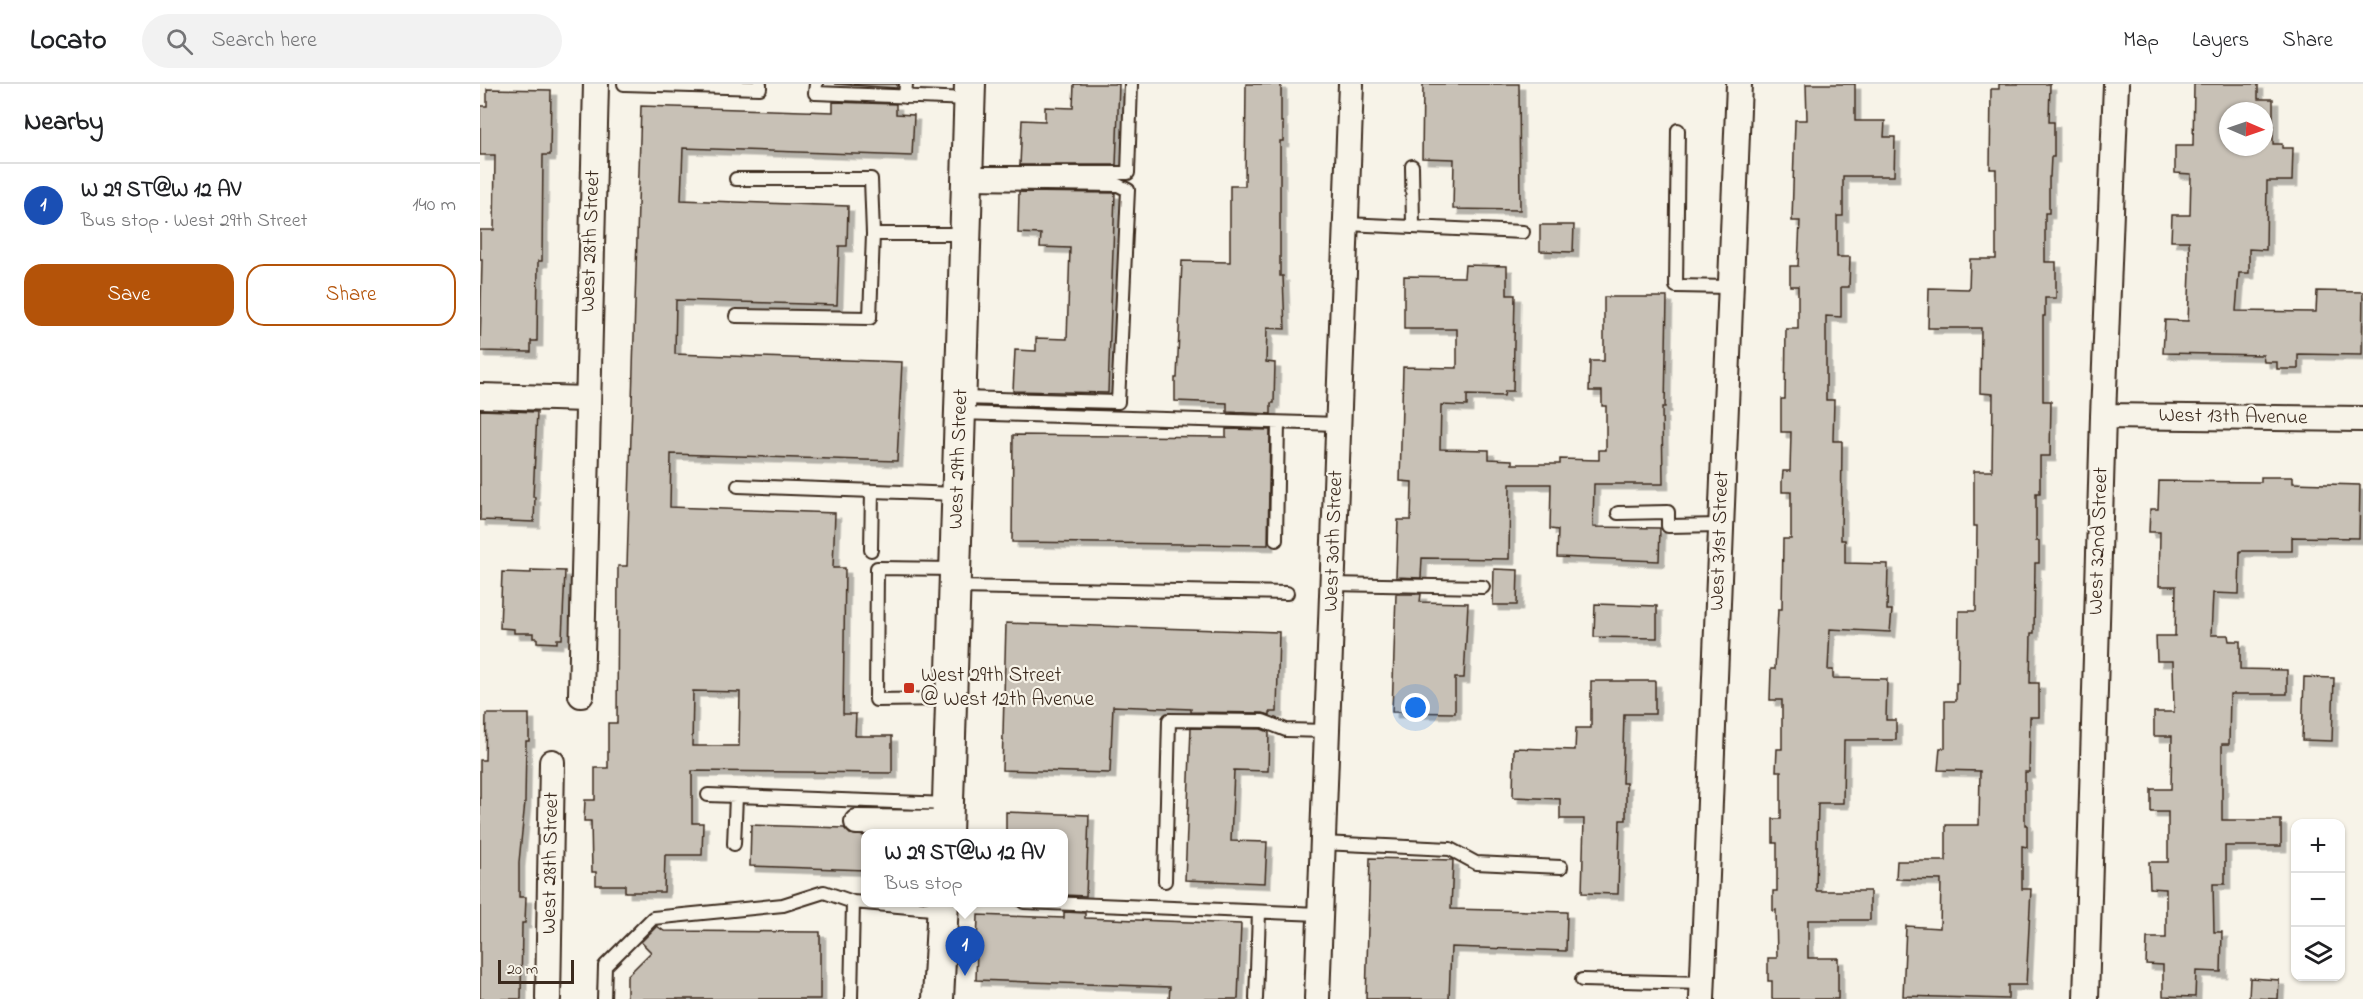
<!DOCTYPE html>
<html lang="en">
<head>
<meta charset="utf-8">
<style>
  body { margin:0; font-family:"Indie Flower",sans-serif; background:#f2f2f2; color:#202124 }
  .controls { position:absolute; right:18px; bottom:18px; display:grid; overflow:hidden; border-radius:12px; box-shadow:0 2px 4px #0004 }
  .controls button { width:54px; height:54px; display:grid; place-items:center; padding:0; border:0; border-bottom:2px solid #e0e0e0; background:#fff; color:#202124; font:30px sans-serif }
  .compass { position:absolute; left:1739px; top:18px; width:54px; height:54px; border-radius:50%; background:#fff; box-shadow:0 2px 4px #0004; rotate:92deg }
  .scale { position:absolute; left:18px; bottom:15px; width:76px; box-sizing:border-box; padding-left:6px; border:3px solid #3b2a1e; border-top:0; font-size:16px; line-height:21px; white-space:nowrap; color:#3b2a1e; -webkit-text-stroke:4px #f7f3e8; paint-order:stroke }
  .you { position:absolute; left:936px; top:624px; width:21px; height:21px; margin:-15px; border:4px solid #fff; border-radius:50%; background:#1a73e8; box-shadow:0 0 0 9px #1a73e833 }
  .badge { display:grid; place-items:center; width:39px; height:39px; border-radius:50%; background:#b45309; color:#fff; font-size:20px; font-weight:700 }
  .pin { position:absolute; translate:-50% -50px; filter:drop-shadow(0 2px 3px #0008) }
  .pin::after { content:''; position:absolute; top:32px; width:21px; height:18px; background:inherit; clip-path:polygon(0 0,100% 0,50% 100%) }
  .popup { position:absolute; left:381px; top:745px; width:207px; height:78px; box-sizing:border-box; display:grid; place-content:center; border-radius:12px; background:#fff; filter:drop-shadow(0 2px 4px #0005); font-size:20px; white-space:nowrap; color:#757577 }
  .popup b { font-size:22px; color:#202124 }
  .popup::after { content:''; position:absolute; left:50%; top:100%; margin-left:-12px; border:12px solid transparent; border-top-color:#fff }
  .list { margin:0; padding:0; list-style:none }
  h2 { display:flex; justify-content:space-between; align-items:center; height:78px; margin:0; padding:0 24px; font-size:26px }
  h2 small { font-size:20px; font-weight:400; color:#757577 }
  .list li { display:grid; grid-template-columns:39px 1fr auto; gap:18px; align-items:center; box-sizing:border-box; height:84px; padding:0 24px; border-top:2px solid #e0e0e0 }
  .list b { display:block; font-size:22px; white-space:nowrap }
  .list p { margin:0; font-size:20px; white-space:nowrap; color:#757577 }
  .list em { font-size:20px; font-style:normal; color:#757577 }
  .actions { display:flex; gap:12px; padding:18px 24px }
  .actions a { flex:1; padding:14px 0; border:2px solid #b45309; border-radius:18px; text-align:center; font-size:21px; color:#b45309 }
  .actions .main { background:#b45309; color:#fff }
  .icon { flex:none; width:33px; height:33px; fill:none; stroke:currentColor; stroke-width:2; stroke-linecap:round; stroke-linejoin:round }
  .map { position:relative; flex:none; width:1883px; height:915px; overflow:hidden }
  header { display:flex; align-items:center; gap:36px; box-sizing:border-box; height:84px; padding:0 30px; background:#fff; border-bottom:2px solid #e0e0e0 }
  header strong { font-size:28px }
  nav { display:flex; gap:33px; margin-inline-start:auto; font-size:21px }
  .search { width:420px; height:54px; background:#f2f2f2; display:flex; align-items:center; gap:15px; box-sizing:border-box; padding:0 21px; border-radius:33px; color:#757577; font-size:22px }
  main { display:flex }
  aside { flex:1; background:#fff }
  .map>svg:first-child { display:block }
  .building { fill:#c8c1b6; stroke:#3b2a1e; stroke-width:1.5; fill-rule:evenodd; filter:url(#shadow) }
  .lines { fill:none; stroke-linecap:round; stroke-linejoin:round }
  .service-casing { stroke:#3b2a1e; stroke-width:16 }
  .minor-casing { stroke:#3b2a1e; stroke-width:28 }
  .tertiary-casing { stroke:#3b2a1e; stroke-width:34 }
  .service { stroke:#f7f3e8; stroke-width:12 }
  .minor { stroke:#f7f3e8; stroke-width:24 }
  .tertiary { stroke:#f7f3e8; stroke-width:30 }
  .poi-dot { fill:#c8321e; stroke:#f7f3e8; stroke-width:2 }
  .labels { text-anchor:middle; dominant-baseline:central; stroke-width:4.5; stroke-linejoin:round; paint-order:stroke }
  .street-label { font-size:21px; fill:#3b2a1e; stroke:#f7f3e8 }
  .poi-label { font-size:21px; fill:#3b2a1e; stroke:#f7f3e8; text-anchor:start }
</style>
</head>
<body>
<header>
<strong>Locato</strong>
<div class="search"><svg class="icon" aria-label="search" viewBox="0 0 24 24"><circle cx="10" cy="10" r="6"/><path d="M15 15l6 6"/></svg>Search here</div>
<nav><a>Map</a><a>Layers</a><a>Share</a></nav>
</header>
<main>
<aside>
<h2>Nearby<small></small></h2>
<ul class="list">
<li><span class="badge" style="background:#1a4fb4">1</span><div><b>W 29 ST@W 12 AV</b><p>Bus stop · West 29th Street</p></div><em>140 m</em></li>
</ul>
<div class="actions"><a class="main">Save</a><a>Share</a></div>
</aside>
<div class="map">
<svg width="1883" height="915" viewBox="0 0 1883 915">
  <defs>
    <filter id="shadow"><feDropShadow dx="5.5" dy="5.5" stdDeviation="0" flood-color="#0004"/></filter>
  </defs>
  <rect width="100%" height="100%" fill="#f7f3e8"/>
  <filter id="ink" filterUnits="userSpaceOnUse"><feTurbulence type="fractalNoise" baseFrequency=".0167" numOctaves="2"/><feDisplacementMap in="SourceGraphic" scale="12" xChannelSelector="R" yChannelSelector="G"/><feConvolveMatrix kernelMatrix="1 2 1 2 8 2 1 2 1" color-interpolation-filters="sRGB"/></filter>
  <g filter="url(#ink)">
    <path class="building" d="M 354,0 L 417,0 L 417,4 Z
      M 594,0 L 639,0 L 636,81 L 540,81 L 542,36 L 565,37 L 565,23 L 593,24 Z
      M 766,0 L 801,0 L 801,38 L 803,38 L 803,57 L 800,57 L 800,192 L 803,192 L 805,245 L 787,244 L 786,278 L 795,279 L 794,319 L 791,319 L 791,330 L 747,328 L 747,319 L 695,317 L 695,294 L 697,294 L 702,177 L 750,178 L 750,102 L 765,102 Z
      M 943,0 L 1039,0 L 1040,126 L 973,125 L 974,75 L 942,74 Z
      M 1326,0 L 1375,0 L 1375,37 L 1405,37 L 1404,53 L 1415,53 L 1414,92 L 1363,92 L 1363,132 L 1357,132 L 1357,173 L 1370,173 L 1369,203 L 1361,203 L 1361,233 L 1346,232 L 1346,316 L 1354,316 L 1353,357 L 1362,357 L 1361,456 L 1365,456 L 1365,479 L 1408,480 L 1407,526 L 1412,526 L 1410,548 L 1350,545 L 1348,586 L 1353,586 L 1353,594 L 1407,595 L 1406,636 L 1416,636 L 1416,656 L 1364,656 L 1363,719 L 1338,719 L 1336,807 L 1390,807 L 1390,836 L 1328,836 L 1328,874 L 1358,874 L 1358,915 L 1292,915 L 1292,897 L 1288,897 L 1288,874 L 1297,874 L 1296,826 L 1293,827 L 1293,807 L 1297,807 L 1297,759 L 1293,759 L 1293,735 L 1301,735 L 1301,687 L 1296,687 L 1297,665 L 1302,665 L 1302,616 L 1290,616 L 1291,585 L 1295,585 L 1298,525 L 1302,525 L 1303,455 L 1311,455 L 1311,408 L 1302,408 L 1302,398 L 1303,387 L 1310,387 L 1311,348 L 1301,348 L 1301,315 L 1305,315 L 1306,245 L 1318,245 L 1318,202 L 1310,202 L 1310,182 L 1318,182 L 1320,137 L 1312,137 L 1315,36 L 1327,36 Z
      M 1519,0 L 1570,0 L 1569,38 L 1574,38 L 1574,73 L 1571,73 L 1570,93 L 1569,93 L 1569,129 L 1565,129 L 1565,178 L 1576,178 L 1576,214 L 1565,214 L 1565,232 L 1563,232 L 1563,317 L 1571,317 L 1570,372 L 1560,372 L 1560,409 L 1556,409 L 1556,457 L 1559,457 L 1559,479 L 1555,479 L 1554,549 L 1551,549 L 1550,599 L 1559,599 L 1559,633 L 1550,633 L 1549,688 L 1545,688 L 1545,741 L 1547,741 L 1547,763 L 1542,762 L 1542,805 L 1551,805 L 1546,901 L 1528,901 L 1528,915 L 1423,912 L 1426,842 L 1460,844 L 1461,796 L 1416,795 L 1417,777 L 1466,777 L 1466,741 L 1499,741 L 1500,687 L 1458,686 L 1460,664 L 1465,664 L 1465,617 L 1476,617 L 1476,599 L 1478,599 L 1479,527 L 1496,527 L 1497,442 L 1494,442 L 1494,387 L 1512,387 L 1513,310 L 1500,309 L 1501,244 L 1448,244 L 1449,204 L 1489,205 L 1490,175 L 1516,175 L 1516,85 L 1510,85 L 1511,5 L 1519,5 Z
      M 1714,0 L 1778,0 L 1778,15 L 1793,15 L 1793,60 L 1802,60 L 1802,64 L 1813,64 L 1812,97 L 1787,97 L 1786,166 L 1769,165 L 1769,189 L 1759,189 L 1756,227 L 1836,228 L 1837,207 L 1883,208 L 1882,271 L 1818,270 L 1818,285 L 1797,285 L 1797,278 L 1784,278 L 1783,271 L 1683,269 L 1685,236 L 1708,237 L 1710,188 L 1709,157 L 1691,157 L 1692,131 L 1710,131 L 1711,90 L 1695,89 L 1695,62 L 1713,62 ZM 1748,27 L 1784,27 L 1784,63 L 1748,63 Z
      M 7,5 L 71,6 L 70,71 L 63,71 L 62,177 L 58,177 L 57,257 L 51,257 L 51,268 L 0,267 L 2,176 L 0,176 L 0,146 L 14,146 L 15,71 L 0,71 L 0,22 L 7,22 Z
      M 353,18 L 416,20 L 416,30 L 434,31 L 432,72 L 203,64 L 201,116 L 368,122 L 367,162 L 359,162 L 357,221 L 196,216 L 195,270 L 422,278 L 417,377 L 191,370 L 190,423 L 355,429 L 353,484 L 365,484 L 363,630 L 376,630 L 375,652 L 412,652 L 412,689 L 212,687 L 212,739 L 223,739 L 222,771 L 185,771 L 184,808 L 145,808 L 145,801 L 116,801 L 116,788 L 112,788 L 111,737 L 104,737 L 105,716 L 115,716 L 115,684 L 128,684 L 128,639 L 137,639 L 138,482 L 147,482 L 161,22 L 353,28 ZM 213,607 L 260,608 L 259,662 L 212,662 Z
      M 539,108 L 635,109 L 628,309 L 533,307 L 535,266 L 556,267 L 556,254 L 587,255 L 590,164 L 560,163 L 561,150 L 538,149 Z
      M 1060,141 L 1094,141 L 1093,168 L 1060,167 Z
      M 985,181 L 1027,182 L 1027,211 L 1035,211 L 1033,307 L 1025,307 L 1024,312 L 987,311 L 987,322 L 961,321 L 960,365 L 1009,366 L 1009,375 L 1032,376 L 1032,380 L 1080,380 L 1080,375 L 1119,376 L 1119,366 L 1126,366 L 1126,322 L 1122,322 L 1122,307 L 1109,307 L 1110,277 L 1124,277 L 1124,213 L 1187,213 L 1185,323 L 1182,323 L 1183,400 L 1114,400 L 1113,443 L 1180,444 L 1179,477 L 1077,473 L 1078,446 L 1070,445 L 1071,400 L 1030,400 L 1029,475 L 942,474 L 941,494 L 916,493 L 918,436 L 931,436 L 932,398 L 920,397 L 923,283 L 977,284 L 977,245 L 924,245 L 924,192 L 984,193 Z
      M 0,326 L 57,328 L 53,413 L 55,413 L 54,438 L 0,436 Z
      M 746,345 L 790,346 L 788,461 L 532,458 L 533,351 L 746,353 Z
      M 1781,393 L 1813,393 L 1813,399 L 1880,401 L 1879,454 L 1812,453 L 1812,467 L 1760,467 L 1759,510 L 1733,509 L 1731,551 L 1748,551 L 1749,557 L 1760,557 L 1760,585 L 1807,586 L 1807,610 L 1750,610 L 1749,660 L 1742,660 L 1742,736 L 1801,736 L 1801,762 L 1745,762 L 1745,800 L 1733,800 L 1734,848 L 1742,848 L 1741,888 L 1716,887 L 1715,913 L 1683,912 L 1683,881 L 1666,880 L 1667,854 L 1686,854 L 1686,805 L 1670,804 L 1669,778 L 1688,778 L 1688,728 L 1671,728 L 1671,705 L 1691,705 L 1692,652 L 1674,652 L 1674,628 L 1694,628 L 1693,577 L 1677,577 L 1676,552 L 1695,552 L 1696,502 L 1679,502 L 1680,448 L 1669,448 L 1670,425 L 1678,425 L 1679,397 L 1781,398 Z
      M 1014,485 L 1038,486 L 1037,521 L 1013,521 Z
      M 51,486 L 85,487 L 82,555 L 77,555 L 77,559 L 57,558 L 57,554 L 53,554 L 53,549 L 34,549 L 34,545 L 20,544 L 22,488 L 51,489 Z
      M 916,510 L 941,510 L 940,518 L 988,519 L 984,594 L 975,594 L 975,629 L 912,628 Z
      M 1115,520 L 1177,522 L 1177,554 L 1114,553 Z
      M 526,539 L 799,548 L 797,628 L 790,628 L 790,631 L 783,629 L 711,628 L 711,625 L 633,622 L 630,689 L 522,686 Z
      M 1824,593 L 1854,594 L 1852,657 L 1822,656 Z
      M 1111,597 L 1175,597 L 1175,630 L 1144,630 L 1142,699 L 1146,699 L 1146,736 L 1140,736 L 1138,810 L 1102,809 L 1104,735 L 1080,735 L 1080,715 L 1033,713 L 1034,664 L 1095,666 L 1096,644 L 1111,644 Z
      M 6,630 L 49,630 L 49,657 L 46,657 L 45,718 L 39,778 L 39,813 L 46,813 L 45,839 L 42,839 L 41,915 L 0,915 L 0,676 L 5,676 Z
      M 711,644 L 781,645 L 789,648 L 788,687 L 754,686 L 751,757 L 787,758 L 785,799 L 705,796 Z
      M 526,728 L 609,731 L 606,812 L 584,811 L 584,750 L 526,750 Z
      M 271,741 L 364,744 L 370,750 L 386,752 L 386,786 L 270,782 Z
      M 890,774 L 973,776 L 971,825 L 1087,828 L 1086,867 L 971,863 L 969,915 L 886,915 Z
      M 584,828 L 605,829 L 605,834 L 761,840 L 758,915 L 689,915 L 690,903 L 496,896 L 498,831 L 584,834 Z
      M 177,842 L 184,847 L 340,848 L 340,915 L 147,915 L 147,892 L 171,868 L 161,858 Z
      M 1770,894 L 1799,896 L 1798,915 L 1769,914 Z"/>
    <g class="lines">
      <defs>
        <path id="service" d="M 144,0 L 280,4 L 280,0
          M 336,0 L 335,9 L 490,15
          M 425,13 L 426,0
          M 1198,46 L 1196,202 L 1250,203
          M 932,82 L 933,143
          M 487,89 L 648,89 L 651,0
          M 256,95 L 391,95 L 393,150 L 485,150
          M 866,140 L 1043,148
          M 256,232 L 390,234 L 393,150
          M 481,314 L 638,318 L 648,106 L 638,101 L 487,99
          M 480,329 L 858,340
          M 258,402 L 477,410
          M 1138,429 L 1188,428 L 1188,442 L 1241,441
          M 796,456 L 798,339
          M 391,466 L 392,407
          M 852,500 L 1003,503
          M 475,503 L 807,509
          M 470,615 L 396,616 L 397,484 L 475,485
          M 228,711 L 468,720
          M 842,759 L 970,765 L 996,779 L 1081,783
          M 254,760 L 256,712
          M 685,797 L 689,636 L 783,637 L 806,646 L 847,647
          M 544,818 L 840,830
          M 1102,896 L 1223,899
          M 124,915 L 125,882 L 173,834 L 303,821 L 344,808 L 373,818
          M 371,915 L 373,818 L 463,826
          M 776,915 L 779,828"/>
        <path id="minor" d="M 0,312 L 107,315
          M 1623,332 L 1883,335
          M 101,611 L 116,0
          M 377,738 L 468,739
          M 68,915 L 72,678
          M 837,915 L 871,0
          M 1222,915 L 1259,0
          M 1606,915 L 1623,332 L 1636,0"/>
        <path id="tertiary" d="M 467,750 L 490,0
          M 458,915 L 463,818"/>
      </defs>
      <use href="#service" class="service-casing"/>
      <use href="#minor" class="minor-casing"/>
      <use href="#tertiary" class="tertiary-casing"/>
      <use href="#service" class="service"/>
      <use href="#minor" class="minor"/>
      <use href="#tertiary" class="tertiary"/>
    </g>
  </g>
  <rect class="poi-dot" x="423" y="598" width="12" height="12" rx="3"/>
  <g class="labels">
    <g class="street-label">
      <text transform="translate(111 157) rotate(-88)">West 28th Street</text>
      <text transform="translate(1753 333) rotate(1)">West 13th Avenue</text>
      <text transform="translate(479 375) rotate(-88)">West 29th Street</text>
      <text transform="translate(854 457) rotate(-88)">West 30th Street</text>
      <text transform="translate(1240 457) rotate(-88)">West 31st Street</text>
      <text transform="translate(1619 457) rotate(-88)">West 32nd Street</text>
      <text transform="translate(71 779) rotate(-89)">West 28th Street</text>
    </g>
    <g class="poi-label">
      <text x="441" y="592">West 29th Street<tspan x="441" dy="24">@ West 12th Avenue</tspan></text>
    </g>
  </g>
</svg>
<div class="controls">
<button>+</button>
<button>−</button>
<button><svg class="icon" aria-label="layers" viewBox="0 0 24 24"><path d="M12 4l9 5-9 5-9-5zM3 14l9 5 9-5"/></svg></button>
</div>
<svg class="compass" viewBox="-18 -18 36 36"><path d="M0-13l5 13h-10z" fill="#e53935"/><path d="M0 13l5-13h-10z" fill="#757577"/></svg>
<div class="scale">20 m</div>
<div class="you"></div>
<div class="pin badge" style="left:485px;top:892px;background:#1a4fb4">1</div>
<div class="popup"><b>W 29 ST@W 12 AV</b>Bus stop</div>
</div>
</main>
</body>
</html>
